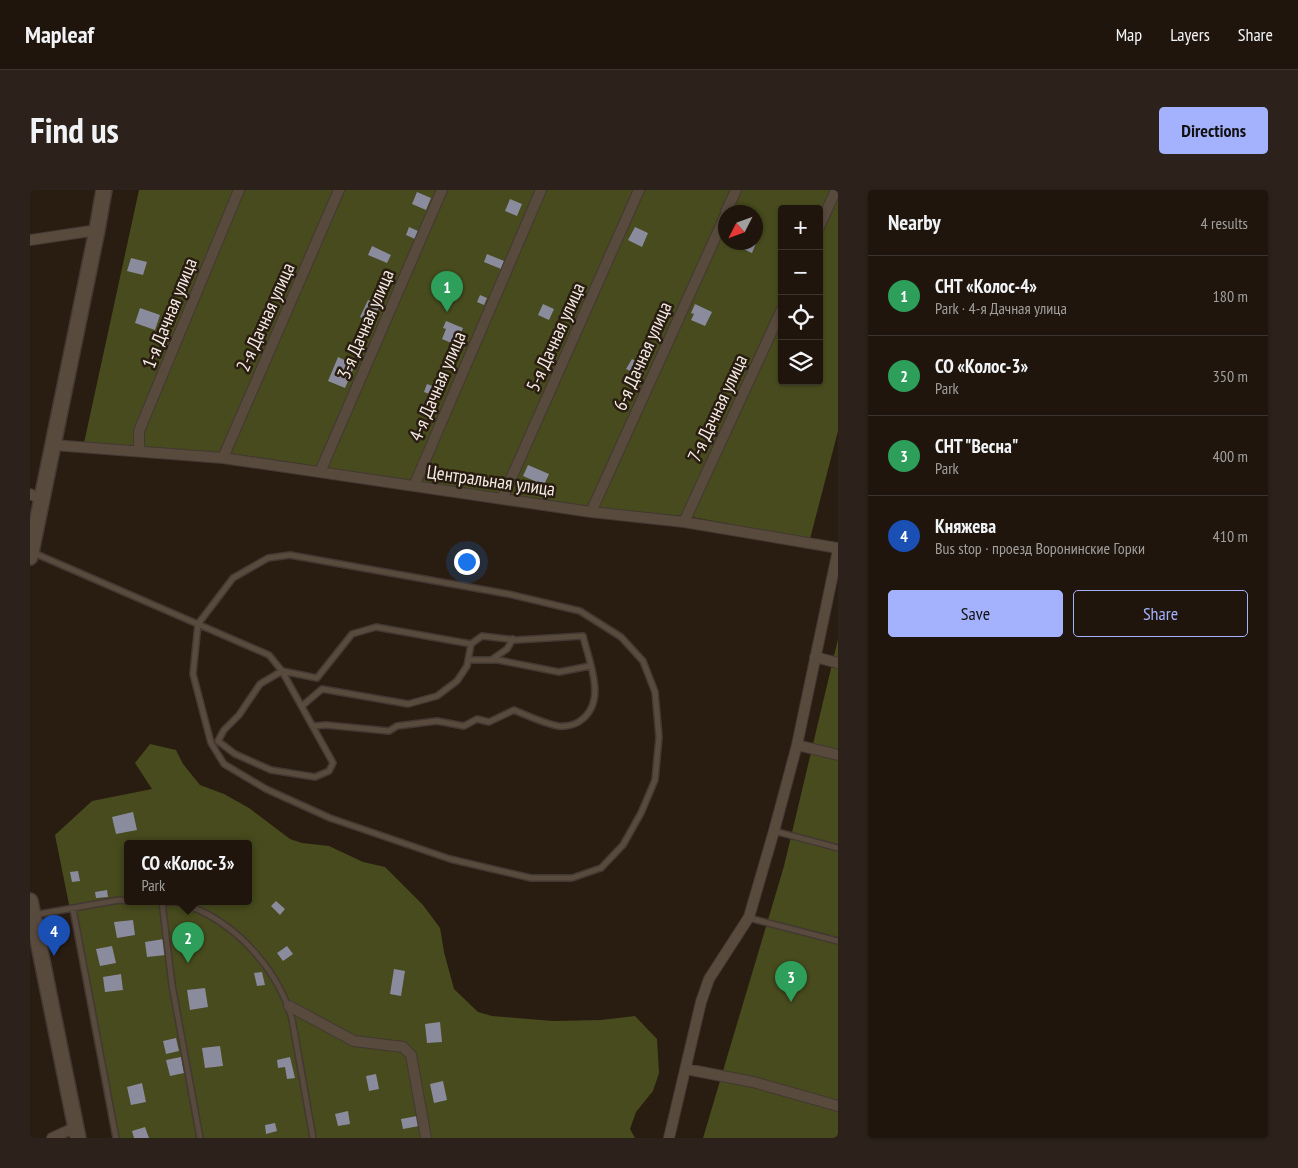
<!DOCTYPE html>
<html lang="en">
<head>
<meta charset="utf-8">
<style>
  body { margin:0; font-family:"PT Sans Narrow",sans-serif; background:#2c221b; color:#f1f3f6 }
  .controls { position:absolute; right:15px; top:15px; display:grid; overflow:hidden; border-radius:5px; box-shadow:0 1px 4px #0004 }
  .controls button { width:45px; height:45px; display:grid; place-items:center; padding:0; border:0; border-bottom:1px solid #3c342e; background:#1f150d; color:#f1f3f6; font:25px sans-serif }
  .compass { position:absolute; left:688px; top:15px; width:45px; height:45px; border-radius:50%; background:#1f150d; box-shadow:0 1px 4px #0004; rotate:228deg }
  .you { position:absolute; left:436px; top:371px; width:18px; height:18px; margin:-12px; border:4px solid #fff; border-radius:50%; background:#1a73e8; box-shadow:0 0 0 8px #1a73e833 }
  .badge { display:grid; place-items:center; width:32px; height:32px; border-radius:50%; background:#a4b1fc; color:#fff; font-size:16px; font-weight:700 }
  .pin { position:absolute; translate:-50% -41px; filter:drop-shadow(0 1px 2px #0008) }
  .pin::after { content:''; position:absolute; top:26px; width:18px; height:15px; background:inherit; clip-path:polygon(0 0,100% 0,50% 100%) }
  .popup { position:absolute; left:94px; top:650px; width:128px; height:65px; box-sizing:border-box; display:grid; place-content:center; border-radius:5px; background:#1f150d; filter:drop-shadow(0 1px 4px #0005); font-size:16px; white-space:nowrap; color:#a19f9d }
  .popup b { font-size:19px; color:#f1f3f6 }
  .popup::after { content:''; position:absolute; left:50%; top:100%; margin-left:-10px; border:10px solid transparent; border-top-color:#1f150d }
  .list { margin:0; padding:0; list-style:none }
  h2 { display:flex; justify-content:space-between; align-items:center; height:65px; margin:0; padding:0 20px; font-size:21px }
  h2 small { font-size:16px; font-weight:400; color:#a19f9d }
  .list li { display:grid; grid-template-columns:32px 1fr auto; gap:15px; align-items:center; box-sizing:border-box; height:80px; padding:0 20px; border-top:1px solid #3c342e }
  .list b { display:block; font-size:19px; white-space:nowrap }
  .list p { margin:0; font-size:16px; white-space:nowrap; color:#a19f9d }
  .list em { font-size:16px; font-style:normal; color:#a19f9d }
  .actions { display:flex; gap:10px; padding:15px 20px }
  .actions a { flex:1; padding:11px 0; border:1px solid #a4b1fc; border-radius:5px; text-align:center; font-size:18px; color:#a4b1fc }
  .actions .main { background:#a4b1fc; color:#111 }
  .icon { flex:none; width:28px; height:28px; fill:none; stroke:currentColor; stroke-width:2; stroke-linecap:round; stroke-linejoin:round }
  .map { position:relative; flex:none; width:808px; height:948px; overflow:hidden; border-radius:5px }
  header { display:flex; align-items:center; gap:30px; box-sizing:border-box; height:70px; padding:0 25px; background:#1f150d; border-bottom:1px solid #3c342e }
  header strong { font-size:24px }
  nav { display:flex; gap:28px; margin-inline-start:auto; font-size:18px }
  .intro { display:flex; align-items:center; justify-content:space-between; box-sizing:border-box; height:120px; padding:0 30px }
  h1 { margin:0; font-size:35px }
  .button { padding:12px 22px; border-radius:5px; background:#a4b1fc; color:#111; font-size:18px; font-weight:700 }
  main { display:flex; gap:30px; padding:0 30px }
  aside { flex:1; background:#1f150d; border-radius:5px; box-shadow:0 1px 4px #0004 }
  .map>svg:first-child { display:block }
  .green { fill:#474b1d; fill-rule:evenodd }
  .building { fill:#8b8b9e }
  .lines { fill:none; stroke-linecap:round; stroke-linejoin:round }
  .lane-casing { stroke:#433833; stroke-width:8 }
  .street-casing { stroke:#433833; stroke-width:12 }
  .secondary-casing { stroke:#433833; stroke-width:18 }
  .lane { stroke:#584a3d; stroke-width:5 }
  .street { stroke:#584a3d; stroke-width:10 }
  .secondary { stroke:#584a3d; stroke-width:15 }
  .labels { text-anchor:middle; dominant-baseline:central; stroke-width:5; stroke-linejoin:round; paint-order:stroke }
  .street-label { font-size:19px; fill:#f4ebe4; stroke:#291c11 }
</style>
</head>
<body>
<header>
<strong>Mapleaf</strong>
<nav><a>Map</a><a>Layers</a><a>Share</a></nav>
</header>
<div class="intro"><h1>Find us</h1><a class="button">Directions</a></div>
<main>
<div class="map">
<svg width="808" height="948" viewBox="0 0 808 948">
  <rect width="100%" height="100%" fill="#291c11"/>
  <path class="green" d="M 109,0 L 808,0 L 808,241 L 780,349 L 662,327 L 558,317 L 205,264 L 54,253 ZM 752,19 L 789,19 L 789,191 L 752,191 ZM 696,22 L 726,22 L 726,52 L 696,52 Z
    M 808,449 L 808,948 L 673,948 L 754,676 Z
    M 120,554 L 146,560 L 153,574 L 170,595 L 194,604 L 219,618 L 260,649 L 272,653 L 299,656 L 333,672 L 355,677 L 393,715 L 410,738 L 414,762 L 424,799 L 448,822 L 462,826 L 523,831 L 571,830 L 605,826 L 627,849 L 629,883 L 623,901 L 606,922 L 600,939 L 605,948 L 86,948 L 25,645 L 62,611 L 122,599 L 105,573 ZM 98,654 L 218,654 L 218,712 L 98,712 Z"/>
  <path class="building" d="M 387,2 L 401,8 L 396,20 L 382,14 Z
    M 480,9 L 492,14 L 487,26 L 475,21 Z
    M 379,37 L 388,41 L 385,49 L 376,45 Z
    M 605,37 L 618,43 L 612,57 L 598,50 Z
    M 706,52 L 724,52 L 726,53 L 722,63 L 705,55 Z
    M 342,56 L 361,65 L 357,73 L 338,65 Z
    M 457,64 L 474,71 L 471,79 L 454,72 Z
    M 101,68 L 117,72 L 113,85 L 97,81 Z
    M 450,105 L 457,108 L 454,115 L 447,112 Z
    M 338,110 L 350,115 L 342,133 L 330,127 Z
    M 513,114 L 524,119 L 519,130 L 508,125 Z
    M 665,114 L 682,122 L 675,136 L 661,130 L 664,124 L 661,123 Z
    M 110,118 L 130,125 L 125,140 L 105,133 Z
    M 416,131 L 433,138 L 426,155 L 412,149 L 416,139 L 413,138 Z
    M 308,167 L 325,175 L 315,198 L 298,191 Z
    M 602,169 L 616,176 L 611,186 L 596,179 Z
    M 397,194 L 408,198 L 405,206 L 394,202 Z
    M 498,275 L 519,284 L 514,295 L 493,286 Z
    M 103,622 L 107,640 L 86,644 L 82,627 Z
    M 48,681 L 50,691 L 42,692 L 40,682 Z
    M 77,700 L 78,707 L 66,708 L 65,702 Z
    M 246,711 L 255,719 L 250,725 L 241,716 Z
    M 103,730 L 105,745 L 87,748 L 84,732 Z
    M 134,749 L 136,765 L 117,767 L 115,752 Z
    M 82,756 L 86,773 L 70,776 L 66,759 Z
    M 257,756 L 263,764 L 253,771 L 247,763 Z
    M 364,779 L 375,781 L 371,806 L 360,804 Z
    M 232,782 L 235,795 L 227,796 L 224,783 Z
    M 91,784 L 93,800 L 75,802 L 73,787 Z
    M 175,798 L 178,817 L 160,820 L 157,800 Z
    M 410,832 L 412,852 L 397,853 L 395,834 Z
    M 146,848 L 149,861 L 136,864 L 133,851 Z
    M 190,856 L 193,876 L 175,878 L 172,858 Z
    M 151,867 L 154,883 L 140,886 L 136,870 Z
    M 260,867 L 265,888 L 257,889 L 255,877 L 248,878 L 247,870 Z
    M 346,884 L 349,899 L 339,901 L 336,886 Z
    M 413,891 L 417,910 L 404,913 L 400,894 Z
    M 112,893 L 116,912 L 101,915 L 97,897 Z
    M 318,921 L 320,934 L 308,936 L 305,924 Z
    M 387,926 L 389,936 L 373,939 L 371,929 Z
    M 245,933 L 247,941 L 236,944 L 235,935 Z
    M 115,937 L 119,948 L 104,948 L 102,941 Z"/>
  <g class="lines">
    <defs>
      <path id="lane" d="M 4,363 L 239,465 L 252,481 L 303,573 L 299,581 L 285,587 L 241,580 L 205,564 L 188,551 L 194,540 L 209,525 L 230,494 L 252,481 L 287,488 L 322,444 L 346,437 L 441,454
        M 260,365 L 478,404 L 550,421 L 591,447 L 613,471 L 625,502 L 629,547 L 625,590 L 611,623 L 593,655 L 571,678 L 542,688 L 501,688 L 420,669 L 300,628 L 236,599 L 194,574 L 181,553 L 163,484 L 168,434 L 203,388 L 238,368 Z
        M 438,470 L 468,470 L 529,482 L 560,476
        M 461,470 L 477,459 L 483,449
        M 272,516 L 292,499 L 378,514 L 407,506 L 427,491 L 437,476 L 441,454 L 452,446 L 486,450 L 553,446 C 559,472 578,512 550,531 C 545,535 534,537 528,536 C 513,533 498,526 484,520 L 459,532 L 447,529 L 434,536 L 407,531 L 367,536 L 359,541 L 296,535 L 284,536
        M 744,641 L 808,658
        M 132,712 L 142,795 L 170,948
        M 135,712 C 140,712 146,712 151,713 C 157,714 163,718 169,720 C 212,740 249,783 262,829 L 283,948
        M 43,719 L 86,948
        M 4,725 L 89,710 L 98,711
        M 719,728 L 808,751"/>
      <path id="street" d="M 696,22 L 706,0
        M 789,37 L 806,0
        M 0,50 L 67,40
        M 23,255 L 193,268 L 561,322 L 654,332 L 808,358
        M 109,261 L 109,241 L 209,0
        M 193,268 L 309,0
        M 290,282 L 412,0
        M 384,296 L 511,0
        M 0,304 L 11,309
        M 472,309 L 609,0
        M 561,322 L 696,24
        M 654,332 L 752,119
        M 785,467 L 808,473
        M 767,555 L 808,565
        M 259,816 L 324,851 L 373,857 L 381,865 L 396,948
        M 656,879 L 723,892 L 808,916
        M 22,948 L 46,937
        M 639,948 L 671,812 L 679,789 L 719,727 L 744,641 L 767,555 L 808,360"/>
      <path id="secondary" d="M 0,367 L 67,40 L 74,0
        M 0,711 L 48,948"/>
    </defs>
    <use href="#lane" class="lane-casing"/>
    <use href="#street" class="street-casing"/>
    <use href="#secondary" class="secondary-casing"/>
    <use href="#lane" class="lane"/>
    <use href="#street" class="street"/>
    <use href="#secondary" class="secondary"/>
  </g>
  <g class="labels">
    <g class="street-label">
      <text transform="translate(139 123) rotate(-68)">1-я Дачная улица</text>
      <text transform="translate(235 127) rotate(-66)">2-я Дачная улица</text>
      <text transform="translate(335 134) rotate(-67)">3-я Дачная улица</text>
      <text transform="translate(525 147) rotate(-66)">5-я Дачная улица</text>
      <text transform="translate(612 166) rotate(-66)">6-я Дачная улица</text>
      <text transform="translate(407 196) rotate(-67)">4-я Дачная улица</text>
      <text transform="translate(687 218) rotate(-65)">7-я Дачная улица</text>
      <text transform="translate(461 290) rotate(8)">Центральная улица</text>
    </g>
  </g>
</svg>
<div class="controls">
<button>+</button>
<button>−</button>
<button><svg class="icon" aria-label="locate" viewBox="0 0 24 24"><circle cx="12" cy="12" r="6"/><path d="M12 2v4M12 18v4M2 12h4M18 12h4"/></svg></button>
<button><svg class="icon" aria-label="layers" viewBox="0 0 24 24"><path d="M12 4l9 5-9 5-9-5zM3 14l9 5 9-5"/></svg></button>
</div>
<svg class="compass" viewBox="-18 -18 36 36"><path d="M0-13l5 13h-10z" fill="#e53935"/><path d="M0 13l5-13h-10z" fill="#a19f9d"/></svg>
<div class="you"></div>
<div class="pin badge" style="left:417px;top:122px;background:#2e9e5b">1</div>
<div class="pin badge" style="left:158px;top:773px;background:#2e9e5b">2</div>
<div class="popup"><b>СО «Колос-3»</b>Park</div>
<div class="pin badge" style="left:761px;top:812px;background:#2e9e5b">3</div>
<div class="pin badge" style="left:24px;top:766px;background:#1a4fb4">4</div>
</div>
<aside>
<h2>Nearby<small>4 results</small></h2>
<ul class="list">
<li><span class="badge" style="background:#2e9e5b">1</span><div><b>СНТ «Колос-4»</b><p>Park · 4-я Дачная улица</p></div><em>180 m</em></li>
<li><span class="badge" style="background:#2e9e5b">2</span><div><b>СО «Колос-3»</b><p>Park</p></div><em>350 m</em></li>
<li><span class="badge" style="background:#2e9e5b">3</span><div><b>СНТ &quot;Весна&quot;</b><p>Park</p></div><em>400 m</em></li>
<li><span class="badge" style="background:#1a4fb4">4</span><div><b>Княжева</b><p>Bus stop · проезд Воронинские Горки</p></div><em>410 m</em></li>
</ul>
<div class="actions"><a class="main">Save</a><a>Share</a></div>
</aside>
</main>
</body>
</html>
